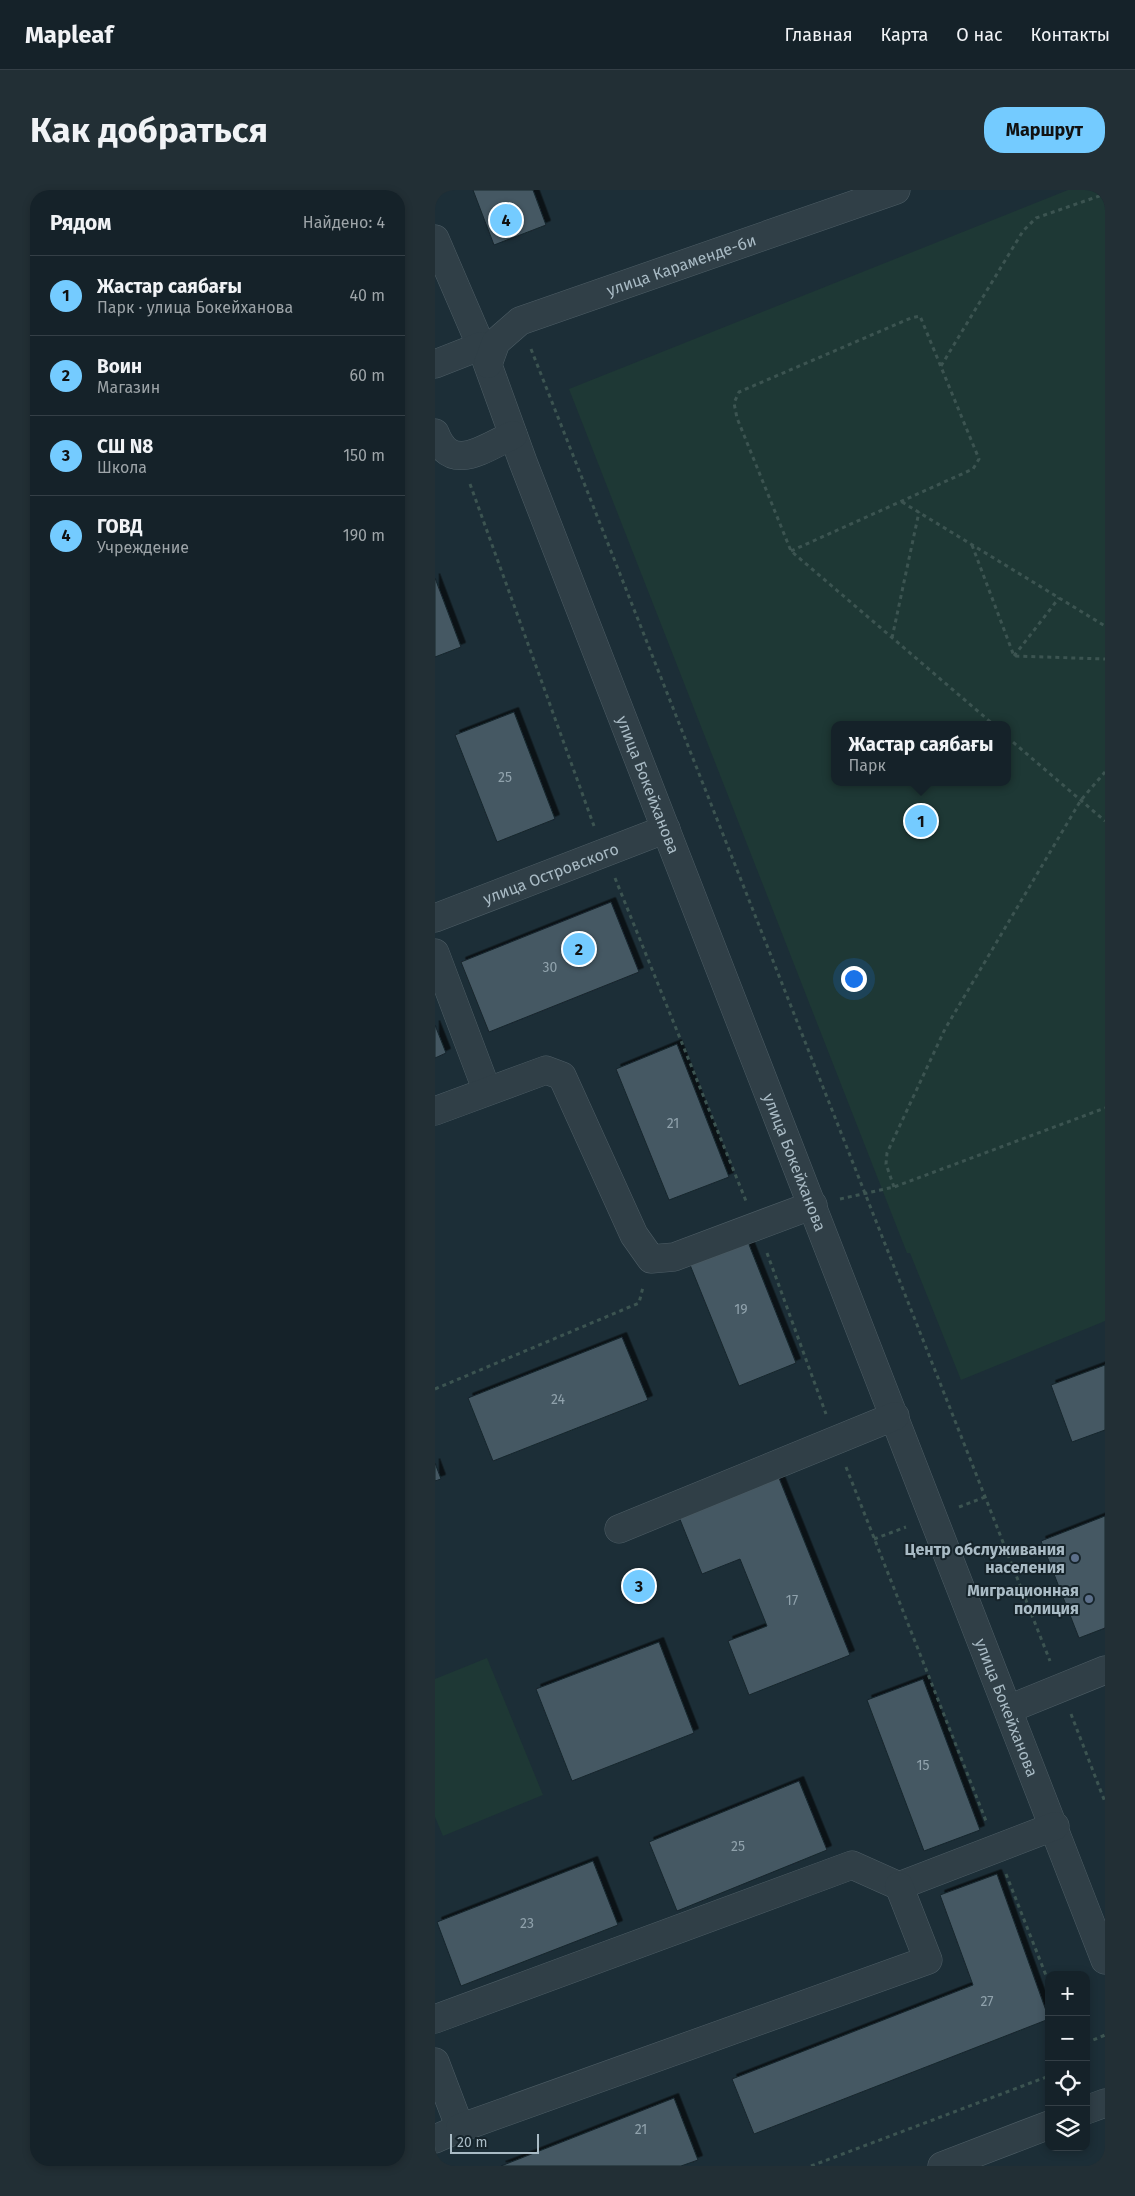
<!DOCTYPE html>
<html lang="ru">
<head>
<meta charset="utf-8">
<style>
  body { margin:0; font-family:"Fira Sans",sans-serif; background:#222f35; color:#f1f3f6 }
  .controls { position:absolute; right:15px; bottom:15px; display:grid; overflow:hidden; border-radius:10px; box-shadow:0 2px 8px #0003 }
  .controls button { width:45px; height:45px; display:grid; place-items:center; padding:0; border:0; border-bottom:1px solid #343f46; background:#152229; color:#f1f3f6; font:25px sans-serif }
  .scale { position:absolute; left:15px; bottom:12px; width:89px; box-sizing:border-box; padding-left:5px; border:2px solid #a9bbc5; border-top:0; font-size:14px; line-height:18px; white-space:nowrap; color:#a9bbc5; -webkit-text-stroke:4px #16242b; paint-order:stroke }
  .you { position:absolute; left:418px; top:788px; width:18px; height:18px; margin:-12px; border:4px solid #fff; border-radius:50%; background:#1a73e8; box-shadow:0 0 0 8px #1a73e833 }
  .badge { display:grid; place-items:center; width:32px; height:32px; border-radius:50%; background:#74cbff; color:#111; font-size:16px; font-weight:700 }
  .pin { position:absolute; translate:-50% -50%; border:2px solid #fff; box-shadow:0 1px 5px #0006 }
  .popup { position:absolute; left:396px; top:531px; width:180px; height:65px; box-sizing:border-box; display:grid; place-content:center; border-radius:10px; background:#152229; filter:drop-shadow(0 1px 4px #0005); font-size:16px; white-space:nowrap; color:#9da4a8 }
  .popup b { font-size:19px; color:#f1f3f6 }
  .popup::after { content:''; position:absolute; left:50%; top:100%; margin-left:-10px; border:10px solid transparent; border-top-color:#152229 }
  .list { margin:0; padding:0; list-style:none }
  h2 { display:flex; justify-content:space-between; align-items:center; height:65px; margin:0; padding:0 20px; font-size:21px }
  h2 small { font-size:16px; font-weight:400; color:#9da4a8 }
  .list li { display:grid; grid-template-columns:32px 1fr auto; gap:15px; align-items:center; box-sizing:border-box; height:80px; padding:0 20px; border-top:1px solid #343f46 }
  .list b { display:block; font-size:19px; white-space:nowrap }
  .list p { margin:0; font-size:16px; white-space:nowrap; color:#9da4a8 }
  .list em { font-size:16px; font-style:normal; color:#9da4a8 }
  .icon { flex:none; width:28px; height:28px; fill:none; stroke:currentColor; stroke-width:2; stroke-linecap:round; stroke-linejoin:round }
  .map { position:relative; flex:none; width:670px; height:1976px; overflow:hidden; border-radius:20px }
  header { display:flex; align-items:center; gap:30px; box-sizing:border-box; height:70px; padding:0 25px; background:#152229; border-bottom:1px solid #343f46 }
  header strong { font-size:24px }
  nav { display:flex; gap:28px; margin-inline-start:auto; font-size:18px }
  .intro { display:flex; align-items:center; justify-content:space-between; box-sizing:border-box; height:120px; padding:0 30px }
  h1 { margin:0; font-size:35px }
  .button { padding:12px 22px; border-radius:20px; background:#74cbff; color:#111; font-size:18px; font-weight:700 }
  main { display:flex; gap:30px; padding:0 30px }
  aside { flex:1; background:#152229; border-radius:20px; box-shadow:0 2px 8px #0003 }
  .map>svg:first-child { display:block }
  .green { fill:#1e3835; fill-rule:evenodd }
  .building { fill:#445963; stroke:#18262d; filter:url(#shadow) }
  .lines { fill:none; stroke-linecap:round; stroke-linejoin:round }
  .minor-casing { stroke:#4d5d65; stroke-width:29 }
  .path { stroke:#3c5451; stroke-width:3; stroke-dasharray:4 4; stroke-linecap:butt }
  .minor { stroke:#303f47; stroke-width:28 }
  .service-dot { fill:#5c6f8a; stroke:#16242b; stroke-width:2 }
  .labels { text-anchor:middle; dominant-baseline:central; stroke-width:4; stroke-linejoin:round; paint-order:stroke }
  .number-label { font-size:14px; fill:#90a2ac }
  .street-label { font-size:16px; fill:#a9bbc5; stroke:#16242b }
  .poi-label { font-size:16px; font-weight:bold; fill:#a9bbc5; stroke:#16242b; text-anchor:end }
</style>
</head>
<body>
<header>
<strong>Mapleaf</strong>
<nav><a>Главная</a><a>Карта</a><a>О нас</a><a>Контакты</a></nav>
</header>
<div class="intro"><h1>Как добраться</h1><a class="button">Маршрут</a></div>
<main>
<aside>
<h2>Рядом<small>Найдено: 4</small></h2>
<ul class="list">
<li><span class="badge">1</span><div><b>Жастар саябағы</b><p>Парк · улица Бокейханова</p></div><em>40 m</em></li>
<li><span class="badge">2</span><div><b>Воин</b><p>Магазин</p></div><em>60 m</em></li>
<li><span class="badge">3</span><div><b>СШ N8</b><p>Школа</p></div><em>150 m</em></li>
<li><span class="badge">4</span><div><b>ГОВД</b><p>Учреждение</p></div><em>190 m</em></li>
</ul>
</aside>
<div class="map">
<svg width="670" height="1976" viewBox="0 0 670 1976">
  <defs>
    <filter id="shadow"><feDropShadow dx="4.5" dy="-4.5" stdDeviation="0" flood-color="#0009"/></filter>
  </defs>
  <rect width="100%" height="100%" fill="#1c2e37"/>
  <path class="green" d="M 633,0 L 670,0 L 670,1131 L 526,1190 L 475,1063 L 472,1063 L 134,199 ZM 400,535 L 572,535 L 572,592 L 400,592 Z
    M 52,1468 L 108,1605 L 8,1646 L 0,1627 L 0,1489 Z"/>
  <path class="building" d="M 38,0 L 98,0 L 111,35 L 59,55 Z
    M 0,388 L 26,457 L 0,467 Z
    M 79,522 L 120,629 L 62,652 L 20,545 Z
    M 176,712 L 204,782 L 54,842 L 26,772 Z
    M 0,835 L 11,863 L 0,868 Z
    M 242,854 L 294,987 L 234,1010 L 181,879 Z
    M 309,1042 L 361,1173 L 304,1196 L 251,1065 Z
    M 187,1147 L 213,1210 L 58,1271 L 33,1208 Z
    M 670,1175 L 670,1240 L 637,1252 L 616,1195 Z
    M 0,1273 L 6,1289 L 0,1291 Z
    M 344,1288 L 415,1465 L 314,1505 L 293,1451 L 332,1436 L 305,1369 L 267,1384 L 244,1327 Z
    M 670,1326 L 670,1438 L 644,1448 L 606,1351 Z
    M 224,1452 L 259,1543 L 137,1591 L 101,1499 Z
    M 488,1489 L 545,1640 L 489,1661 L 432,1510 Z
    M 364,1591 L 392,1660 L 242,1721 L 214,1652 Z
    M 158,1671 L 183,1735 L 26,1796 L 2,1732 Z
    M 562,1684 L 614,1829 L 319,1944 L 297,1889 L 538,1795 L 505,1705 Z
    M 239,1908 L 263,1970 L 246,1976 L 66,1976 Z"/>
  <g class="lines">
    <defs>
      <g id="minor">
        <path id="s1" d="M 0,49 L 46,156 L 88,272 L 670,1770"/>
        <path d="M 0,174 L 46,156"/>
        <path id="s2" d="M 53,174 L 61,152 L 85,131 L 461,0"/>
        <path d="M 0,243 C 16,285 49,258 78,245"/>
        <path id="s3" d="M 0,728 L 231,639"/>
        <path d="M 0,763 L 52,901"/>
        <path d="M 0,921 L 111,880 L 127,886 L 199,1045 L 216,1069 L 239,1067 L 378,1015"/>
        <path d="M 184,1339 L 460,1226"/>
        <path d="M 574,1519 L 670,1480"/>
        <path d="M 0,1829 L 417,1675 L 464,1696 L 620,1636"/>
        <path d="M 0,1872 L 25,1938 L 0,1949"/>
        <path d="M 651,1920 L 670,1913"/>
        <path d="M 25,1938 L 493,1770 L 464,1696"/>
        <path d="M 507,1976 L 614,1935"/>
      </g>
    </defs>
    <use href="#minor" class="minor-casing"/>
    <path class="path" d="M 96,159 L 615,1471
      M 506,176 L 588,41 L 601,28 L 670,4
      M 35,294 L 159,636
      M 467,312 L 670,436
      M 537,355 L 579,466 L 670,469
      M 356,361 L 538,279 L 544,269 L 485,126 L 476,128 L 304,202 L 299,213 L 302,228 L 356,361 L 559,535
      M 457,448 L 484,322
      M 579,466 L 624,408
      M 572,547 L 670,631
      M 180,688 L 311,1011
      M 459,997 L 451,974 L 452,963 L 510,839 L 646,610 L 670,582
      M 405,1009 L 459,997 L 670,918
      M 332,1063 L 391,1224
      M 0,1199 L 204,1113 L 208,1097
      M 411,1277 L 551,1631
      M 524,1317 L 550,1307
      M 439,1349 L 471,1337
      M 636,1524 L 670,1612
      M 571,1684 L 614,1793
      M 651,1853 L 670,1845
      M 376,1976 L 614,1886"/>
    <use href="#minor" class="minor"/>
  </g>
  <g class="service-dot">
    <circle cx="640" cy="1368" r="5"/>
    <circle cx="654" cy="1409" r="5"/>
  </g>
  <g class="labels">
    <g class="number-label">
      <text x="70" y="587">25</text>
      <text x="115" y="777">30</text>
      <text x="238" y="933">21</text>
      <text x="306" y="1119">19</text>
      <text x="123" y="1209">24</text>
      <text x="357" y="1410">17</text>
      <text x="488" y="1575">15</text>
      <text x="303" y="1656">25</text>
      <text x="92" y="1733">23</text>
      <text x="552" y="1811">27</text>
      <text x="206" y="1939">21</text>
    </g>
    <g class="street-label">
      <text stroke="none"><textPath href="#s2" startOffset="226">улица Караменде-би</textPath></text>
      <text stroke="none"><textPath href="#s1" startOffset="586">улица Бокейханова</textPath></text>
      <text stroke="none"><textPath href="#s3" startOffset="124">улица Островского</textPath></text>
      <text stroke="none"><textPath href="#s1" startOffset="991">улица Бокейханова</textPath></text>
      <text stroke="none"><textPath href="#s1" startOffset="1576">улица Бокейханова</textPath></text>
    </g>
    <g class="poi-label">
      <text x="630" y="1359">Центр обслуживания<tspan x="630" dy="18">населения</tspan></text>
      <text x="644" y="1400">Миграционная<tspan x="644" dy="18">полиция</tspan></text>
    </g>
  </g>
</svg>
<div class="controls">
<button>+</button>
<button>−</button>
<button><svg class="icon" aria-label="locate" viewBox="0 0 24 24"><circle cx="12" cy="12" r="6"/><path d="M12 2v4M12 18v4M2 12h4M18 12h4"/></svg></button>
<button><svg class="icon" aria-label="layers" viewBox="0 0 24 24"><path d="M12 4l9 5-9 5-9-5zM3 14l9 5 9-5"/></svg></button>
</div>
<div class="scale">20 m</div>
<div class="you"></div>
<div class="pin badge" style="left:486px;top:631px">1</div>
<div class="popup"><b>Жастар саябағы</b>Парк</div>
<div class="pin badge" style="left:144px;top:759px">2</div>
<div class="pin badge" style="left:204px;top:1396px">3</div>
<div class="pin badge" style="left:71px;top:30px">4</div>
</div>
</main>
</body>
</html>
